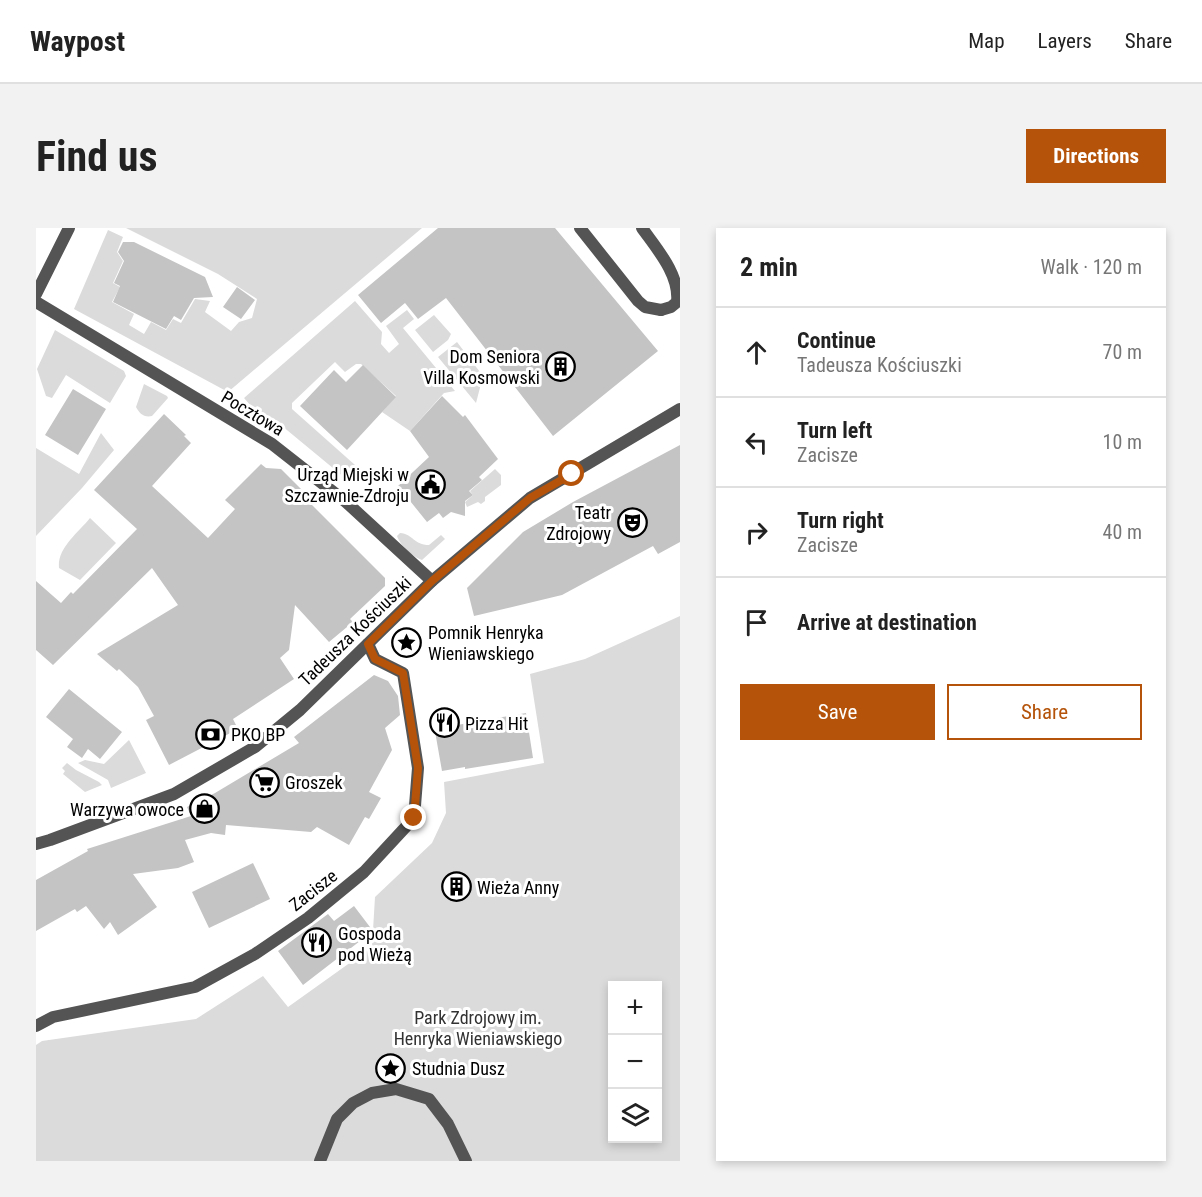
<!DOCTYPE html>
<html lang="en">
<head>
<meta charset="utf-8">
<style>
  body { margin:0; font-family:"Roboto Condensed",sans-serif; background:#f2f2f2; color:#222 }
  .controls { position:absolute; right:18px; bottom:18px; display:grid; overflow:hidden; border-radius:0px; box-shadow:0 3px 9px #0003 }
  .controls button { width:54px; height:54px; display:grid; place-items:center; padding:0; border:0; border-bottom:2px solid #e0e0e0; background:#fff; color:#222; font:30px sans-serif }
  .stop { position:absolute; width:18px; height:18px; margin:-14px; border:4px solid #b45309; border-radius:50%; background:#fff }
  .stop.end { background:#b45309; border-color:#fff; box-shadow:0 2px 6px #0008 }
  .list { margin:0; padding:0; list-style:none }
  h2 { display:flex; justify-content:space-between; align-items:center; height:78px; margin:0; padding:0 24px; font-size:26px }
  h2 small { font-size:20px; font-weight:400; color:#767676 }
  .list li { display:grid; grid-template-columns:39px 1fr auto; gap:18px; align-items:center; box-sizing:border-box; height:90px; padding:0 24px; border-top:2px solid #e0e0e0 }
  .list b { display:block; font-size:22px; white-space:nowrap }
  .list p { margin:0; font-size:20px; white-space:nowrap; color:#767676 }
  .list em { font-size:20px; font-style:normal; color:#767676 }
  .actions { display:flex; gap:12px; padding:18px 24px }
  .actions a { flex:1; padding:14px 0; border:2px solid #b45309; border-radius:0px; text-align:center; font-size:21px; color:#b45309 }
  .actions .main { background:#b45309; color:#fff }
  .icon { flex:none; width:33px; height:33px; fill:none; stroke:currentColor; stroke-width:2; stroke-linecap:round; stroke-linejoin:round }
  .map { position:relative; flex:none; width:644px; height:933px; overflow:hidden; border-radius:0px }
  header { display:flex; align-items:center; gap:36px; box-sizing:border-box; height:84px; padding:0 30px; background:#fff; border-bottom:2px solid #e0e0e0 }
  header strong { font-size:28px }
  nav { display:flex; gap:33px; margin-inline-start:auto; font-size:21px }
  .intro { display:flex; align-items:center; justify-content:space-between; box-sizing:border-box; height:144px; padding:0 36px }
  h1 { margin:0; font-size:42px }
  .button { padding:15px 27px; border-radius:0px; background:#b45309; color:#fff; font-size:21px; font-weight:700 }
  main { display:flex; gap:36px; padding:0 36px }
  aside { flex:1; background:#fff; border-radius:0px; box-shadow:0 3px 9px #0003 }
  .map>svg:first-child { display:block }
  .green { fill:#dbdbdb; fill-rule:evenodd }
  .building { fill:#c4c4c4 }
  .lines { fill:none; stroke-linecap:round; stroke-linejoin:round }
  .service { stroke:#545454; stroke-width:12 }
  .pedestrian { stroke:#545454; stroke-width:12 }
  .minor { stroke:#545454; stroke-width:12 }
  .tertiary { stroke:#545454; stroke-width:12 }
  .route { stroke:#b45309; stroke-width:8 }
  .labels { text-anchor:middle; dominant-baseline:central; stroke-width:6; stroke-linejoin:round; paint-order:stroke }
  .poi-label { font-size:18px; fill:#000; stroke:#fff; text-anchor:start }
  .street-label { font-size:18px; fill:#000; stroke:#fff }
  .park-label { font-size:18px; fill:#323232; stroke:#fff }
</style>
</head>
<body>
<header>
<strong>Waypost</strong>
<nav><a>Map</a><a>Layers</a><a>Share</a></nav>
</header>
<div class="intro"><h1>Find us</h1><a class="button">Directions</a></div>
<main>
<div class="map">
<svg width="644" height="933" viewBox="0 0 644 933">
  <rect width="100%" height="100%" fill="#fff"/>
  <path class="green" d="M 90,0 L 386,0 L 192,164 L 38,81 L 72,2 L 87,9 L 81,24 L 87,33 L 77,55 L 84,59 L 76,74 L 98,86 L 93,97 L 108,106 L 115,94 L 130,102 L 137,91 L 145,95 L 159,71 L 174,73 L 169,84 L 195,103 L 203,94 L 216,90 L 221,71 L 182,46 Z
    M 319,73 L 346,104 L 345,116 L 353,125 L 363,116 L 350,98 L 371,82 L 378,91 L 367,100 L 419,163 L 408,165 L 374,203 L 346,184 L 360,168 L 325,136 L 320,136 L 309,144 L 299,134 L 256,175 L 256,181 L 319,237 L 309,250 L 240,193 L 221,185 L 208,170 Z
    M 398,87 L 415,106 L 412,112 L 397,124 L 379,102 Z
    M 19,102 L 88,143 L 90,148 L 74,175 L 30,147 L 16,170 L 10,168 L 1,141 Z
    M 421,114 L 447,148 L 440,175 L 402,129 Z
    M 108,156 L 131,168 L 132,170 L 116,188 C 108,190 103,185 100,179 Z
    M 65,205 L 78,222 L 46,260 L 0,308 L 0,220 L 43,246 Z
    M 459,241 L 465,247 L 465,257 L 449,269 L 449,273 L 445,276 L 442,274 L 431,279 L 429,274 L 437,267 L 434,263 Z
    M 54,290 L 80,315 L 44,352 L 23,340 C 21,320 42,305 54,290 Z
    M 364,305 C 377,306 378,317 393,317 L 405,307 L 409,311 L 386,332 C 377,329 364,317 361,308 Z
    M 644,388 L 644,933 L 0,933 L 0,817 L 6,813 L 160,791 L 227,748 L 252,779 L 336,719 L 339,669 L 396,615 L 410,585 L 408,554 L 508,535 L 494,446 L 549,431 ZM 576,758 L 622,758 L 622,910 L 576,910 Z
    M 93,512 L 110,545 L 75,560 L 72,552 L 42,535 L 49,532 L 68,536 Z
    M 31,535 L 40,542 L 63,554 L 66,557 L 49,564 L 27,546 L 29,543 L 26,540 Z"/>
  <path class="building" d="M 402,0 L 519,0 L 622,123 L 517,208 L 410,70 L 382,91 L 369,75 L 345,95 L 322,67 Z
    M 87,14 L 98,14 L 169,49 L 177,69 L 158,70 L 145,92 L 138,88 L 130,101 L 77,74 L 84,58 L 78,55 L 88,33 L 82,24 Z
    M 201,59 L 219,72 L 205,91 L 187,79 Z
    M 327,137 L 360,169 L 311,222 L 264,178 L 298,142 L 310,154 Z
    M 37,161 L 70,181 L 42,227 L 9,207 Z
    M 406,168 L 427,189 L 429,187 L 462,231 L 443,249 L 446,252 L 433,263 L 437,267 L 429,273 L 429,288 L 415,284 L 407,290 L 403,285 L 391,294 L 362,258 L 393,229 L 374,203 Z
    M 128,186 L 150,207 L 148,208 L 155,215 L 116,258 L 172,310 L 199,281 L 189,272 L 225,236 L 230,240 L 245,241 L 266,262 L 265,266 L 349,350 L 349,358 L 314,391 L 317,394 L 293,414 L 259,377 L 253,422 L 244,430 L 258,451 L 197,491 L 202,501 L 133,537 L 110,492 L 118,488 L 102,459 L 83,441 L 81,443 L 61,426 L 142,377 L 116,340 L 17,437 L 0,422 L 0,353 L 25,375 L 35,364 L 37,366 L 101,301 L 58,262 Z
    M 644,217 L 644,314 L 622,326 L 617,318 L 526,367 L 438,388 L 431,360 L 487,304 L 537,274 Z
    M 338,447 L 352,453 L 362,468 L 364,487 L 349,500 L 356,522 L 333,564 L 345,570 L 333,591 L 329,589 L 313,617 L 281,599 L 275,604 L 190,597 L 189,607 L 175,605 L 149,612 L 158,634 L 142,640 L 97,646 L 121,679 L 82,707 L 74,694 L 68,701 L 50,678 L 41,684 L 39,681 L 0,703 L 0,652 L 52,623 L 51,621 L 155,588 L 151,579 L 179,565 L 263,515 L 258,509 Z
    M 33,461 L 86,504 L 64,531 L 52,521 L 46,530 L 31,519 L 37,511 L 10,489 Z
    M 490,485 L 497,530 L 429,541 L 429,539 L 406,543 L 397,492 L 420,488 L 421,497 Z
    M 217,635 L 234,671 L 173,700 L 156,664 Z
    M 318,678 L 337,703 L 267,757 L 242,723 L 292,686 L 298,693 Z"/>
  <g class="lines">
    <path class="service" d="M 606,0 C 621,21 644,47 641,74 L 635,79 L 625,82"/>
    <path class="pedestrian" d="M 0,616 L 14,612 L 138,566 L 219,519 L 264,482 L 396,353 L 494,270 L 644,181"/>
    <path class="minor" d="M 544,0 L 602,73 L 609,79 L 625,82
      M 0,74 L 236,216 L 310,274 L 396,353
      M 0,798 L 17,789 L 159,759 L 219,726 L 272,690 L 328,644 L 378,590 L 382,540 L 367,445 L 339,431 L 332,416
      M 284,933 L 301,891 L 317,875 L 336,865 L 360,861 L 393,871 L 412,896 L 430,933"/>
    <path class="tertiary" d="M 0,66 L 33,0"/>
  </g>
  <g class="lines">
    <path class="route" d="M 378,590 L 382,540 L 367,445 L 339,431 L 332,416 L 396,353 L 494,270 L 536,246"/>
  </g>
  <defs>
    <symbol id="building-ring" viewBox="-11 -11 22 22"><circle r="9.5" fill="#fff" stroke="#000" stroke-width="1.5"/><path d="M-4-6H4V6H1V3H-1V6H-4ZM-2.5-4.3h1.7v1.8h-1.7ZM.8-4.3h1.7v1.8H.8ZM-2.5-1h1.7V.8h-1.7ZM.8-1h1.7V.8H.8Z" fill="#000"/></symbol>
    <symbol id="civic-ring" viewBox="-11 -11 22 22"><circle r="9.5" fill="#fff" stroke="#000" stroke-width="1.5"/><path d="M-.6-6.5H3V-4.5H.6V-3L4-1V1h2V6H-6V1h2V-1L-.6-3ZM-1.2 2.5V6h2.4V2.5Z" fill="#000"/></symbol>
    <symbol id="theatre-ring" viewBox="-11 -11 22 22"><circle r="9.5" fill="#fff" stroke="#000" stroke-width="1.5"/><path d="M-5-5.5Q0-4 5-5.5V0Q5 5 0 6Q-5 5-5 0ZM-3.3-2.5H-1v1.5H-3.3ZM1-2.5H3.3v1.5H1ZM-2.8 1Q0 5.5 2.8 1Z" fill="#000"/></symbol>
    <symbol id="sight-ring" viewBox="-11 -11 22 22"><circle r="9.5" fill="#fff" stroke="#000" stroke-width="1.5"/><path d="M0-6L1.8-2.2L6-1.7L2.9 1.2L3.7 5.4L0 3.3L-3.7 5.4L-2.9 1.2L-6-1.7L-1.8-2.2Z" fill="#000"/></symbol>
    <symbol id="restaurant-ring" viewBox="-11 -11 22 22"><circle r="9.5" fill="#fff" stroke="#000" stroke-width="1.5"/><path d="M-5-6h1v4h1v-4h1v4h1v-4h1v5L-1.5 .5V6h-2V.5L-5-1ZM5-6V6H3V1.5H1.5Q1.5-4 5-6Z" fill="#000"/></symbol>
    <symbol id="bank-ring" viewBox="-11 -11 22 22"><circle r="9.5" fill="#fff" stroke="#000" stroke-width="1.5"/><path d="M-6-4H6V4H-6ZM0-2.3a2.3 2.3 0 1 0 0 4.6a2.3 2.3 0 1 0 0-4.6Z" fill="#000"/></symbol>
    <symbol id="supermarket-ring" viewBox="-11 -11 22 22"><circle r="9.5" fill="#fff" stroke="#000" stroke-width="1.5"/><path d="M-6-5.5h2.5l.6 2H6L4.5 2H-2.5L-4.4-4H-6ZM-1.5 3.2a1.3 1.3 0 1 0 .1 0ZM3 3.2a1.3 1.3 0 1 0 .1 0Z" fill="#000"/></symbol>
    <symbol id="shop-ring" viewBox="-11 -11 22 22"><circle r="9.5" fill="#fff" stroke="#000" stroke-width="1.5"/><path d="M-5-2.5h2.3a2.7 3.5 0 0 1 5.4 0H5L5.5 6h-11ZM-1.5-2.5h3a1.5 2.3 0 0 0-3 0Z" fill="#000"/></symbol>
  </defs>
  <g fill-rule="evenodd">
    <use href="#building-ring" x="508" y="122" width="33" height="33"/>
    <use href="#civic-ring" x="378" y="240" width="33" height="33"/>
    <use href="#theatre-ring" x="580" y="278" width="33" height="33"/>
    <use href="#sight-ring" x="354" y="398" width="33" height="33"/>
    <use href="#restaurant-ring" x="392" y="478" width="33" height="33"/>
    <use href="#bank-ring" x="158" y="490" width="33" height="33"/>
    <use href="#supermarket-ring" x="212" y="538" width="33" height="33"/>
    <use href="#shop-ring" x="152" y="564" width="33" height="33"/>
    <use href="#building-ring" x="404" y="642" width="33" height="33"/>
    <use href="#restaurant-ring" x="264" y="698" width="33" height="33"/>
    <use href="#sight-ring" x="338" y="824" width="33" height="33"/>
  </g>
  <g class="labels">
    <g class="poi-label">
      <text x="504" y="128" text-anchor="end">Dom Seniora<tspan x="504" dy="21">Villa Kosmowski</tspan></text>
      <text x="373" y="246" text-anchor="end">Urząd Miejski w<tspan x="373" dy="21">Szczawnie-Zdroju</tspan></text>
      <text x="575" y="284" text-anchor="end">Teatr<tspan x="575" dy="21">Zdrojowy</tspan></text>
      <text x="392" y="404">Pomnik Henryka<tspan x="392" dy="21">Wieniawskiego</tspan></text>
      <text x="429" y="495">Pizza Hit</text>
      <text x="195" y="506">PKO BP</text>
      <text x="249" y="554">Groszek</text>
      <text x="148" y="581" text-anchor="end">Warzywa owoce</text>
      <text x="441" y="659">Wieża Anny</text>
      <text x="302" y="705">Gospoda<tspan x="302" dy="21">pod Wieżą</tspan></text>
      <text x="376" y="840">Studnia Dusz</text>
    </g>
    <g class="street-label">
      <text transform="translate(217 185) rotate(31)">Pocztowa</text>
      <text transform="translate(319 403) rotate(-44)">Tadeusza Kościuszki</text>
      <text transform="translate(277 662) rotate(-38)">Zacisze</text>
    </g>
    <g class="park-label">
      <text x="442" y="789">Park Zdrojowy im.<tspan x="442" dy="21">Henryka Wieniawskiego</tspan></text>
    </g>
  </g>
</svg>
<div class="controls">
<button>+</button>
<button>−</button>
<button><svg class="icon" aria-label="layers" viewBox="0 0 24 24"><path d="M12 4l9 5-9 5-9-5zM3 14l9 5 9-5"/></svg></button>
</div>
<div class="stop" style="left:536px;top:246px"></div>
<div class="stop end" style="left:378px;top:590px"></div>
</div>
<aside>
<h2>2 min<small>Walk · 120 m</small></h2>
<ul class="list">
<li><svg class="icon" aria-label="ahead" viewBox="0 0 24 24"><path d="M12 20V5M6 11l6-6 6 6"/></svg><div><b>Continue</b><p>Tadeusza Kościuszki</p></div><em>70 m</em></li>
<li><svg class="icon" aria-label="left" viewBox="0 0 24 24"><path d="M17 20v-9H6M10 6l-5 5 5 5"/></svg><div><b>Turn left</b><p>Zacisze</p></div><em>10 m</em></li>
<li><svg class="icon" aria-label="right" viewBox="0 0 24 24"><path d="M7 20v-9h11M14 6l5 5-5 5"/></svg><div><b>Turn right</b><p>Zacisze</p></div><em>40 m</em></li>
<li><svg class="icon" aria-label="arrive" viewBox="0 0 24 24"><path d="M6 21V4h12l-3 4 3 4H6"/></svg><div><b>Arrive at destination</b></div></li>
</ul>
<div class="actions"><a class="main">Save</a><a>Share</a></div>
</aside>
</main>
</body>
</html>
